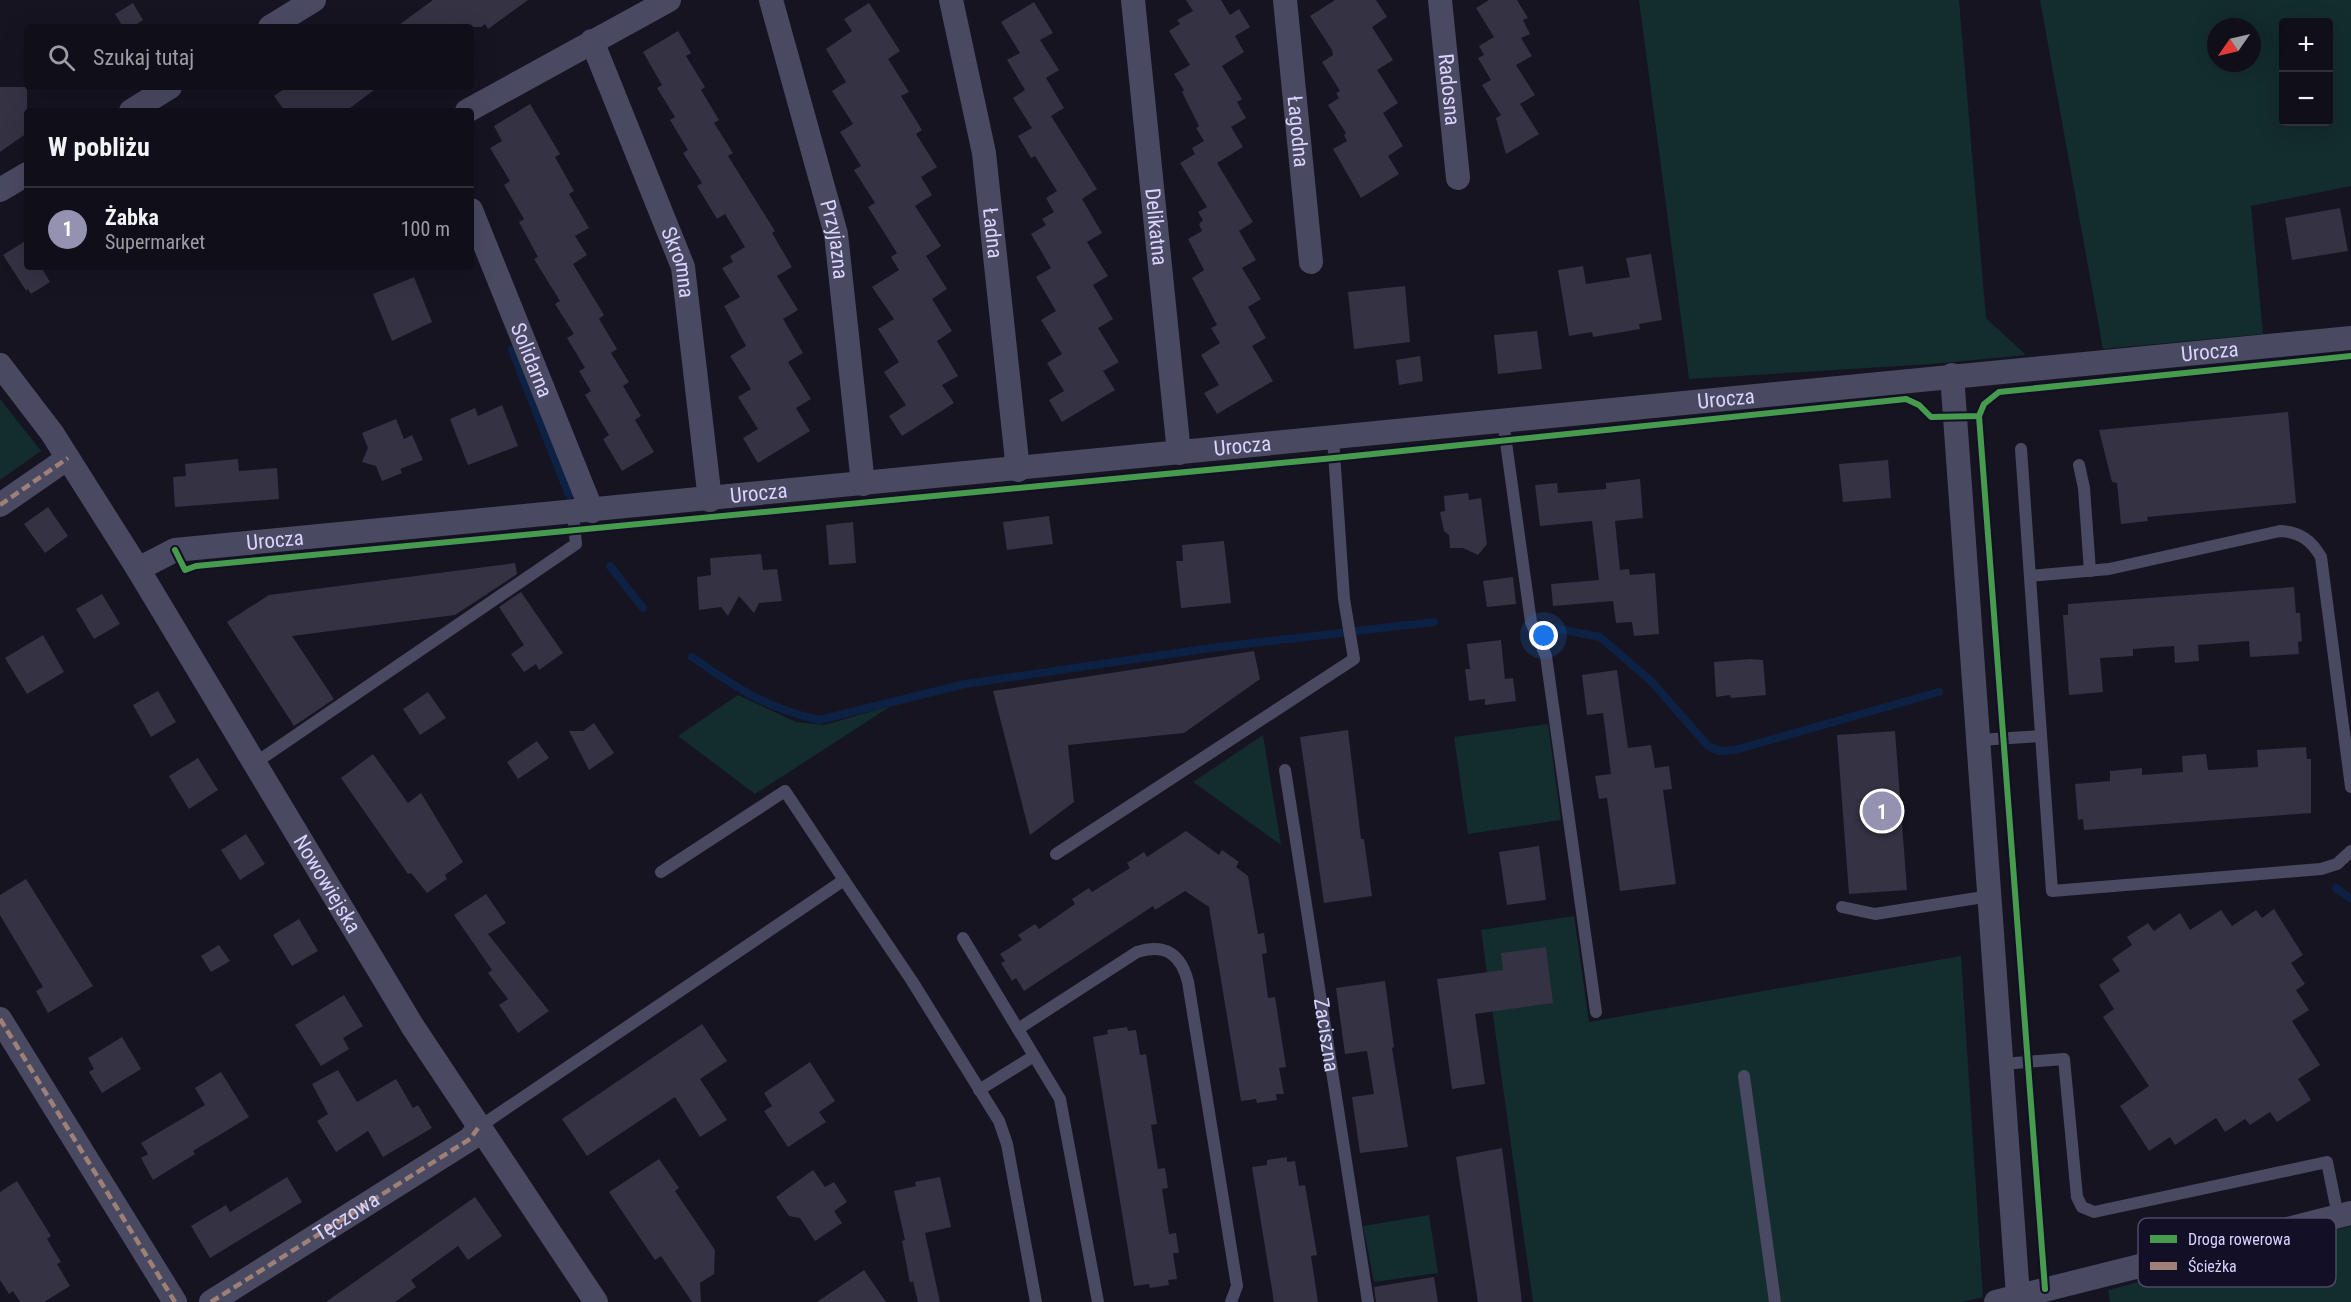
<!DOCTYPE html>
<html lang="pl">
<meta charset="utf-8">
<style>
:root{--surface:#100f19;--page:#191822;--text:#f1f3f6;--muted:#9c9ca2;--line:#302f38;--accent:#9591b1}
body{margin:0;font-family:"Roboto Condensed",sans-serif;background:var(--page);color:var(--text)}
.controls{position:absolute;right:18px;top:18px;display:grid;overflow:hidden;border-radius:6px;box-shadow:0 6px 24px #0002}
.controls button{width:54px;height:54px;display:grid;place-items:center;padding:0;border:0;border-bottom:2px solid var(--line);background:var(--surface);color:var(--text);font:30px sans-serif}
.compass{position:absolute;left:2207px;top:18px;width:54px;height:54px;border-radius:50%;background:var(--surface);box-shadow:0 6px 24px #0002;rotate:236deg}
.you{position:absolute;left:1544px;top:636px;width:21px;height:21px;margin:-15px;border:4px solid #fff;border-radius:50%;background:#1a73e8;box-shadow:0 0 0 9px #1a73e833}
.badge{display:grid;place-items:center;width:39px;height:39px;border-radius:50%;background:var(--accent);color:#fff;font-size:20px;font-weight:700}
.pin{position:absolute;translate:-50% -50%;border:3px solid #fff;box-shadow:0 2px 6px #0006}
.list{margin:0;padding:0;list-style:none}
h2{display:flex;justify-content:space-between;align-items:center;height:78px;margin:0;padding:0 24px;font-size:26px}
h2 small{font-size:20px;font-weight:400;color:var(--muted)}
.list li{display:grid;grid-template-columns:39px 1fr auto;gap:18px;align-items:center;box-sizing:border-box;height:84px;padding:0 24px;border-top:2px solid var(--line)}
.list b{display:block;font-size:22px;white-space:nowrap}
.list p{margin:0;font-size:20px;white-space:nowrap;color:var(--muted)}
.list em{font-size:20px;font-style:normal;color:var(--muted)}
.icon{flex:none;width:33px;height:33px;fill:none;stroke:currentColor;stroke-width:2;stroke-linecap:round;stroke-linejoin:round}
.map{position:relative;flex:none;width:2351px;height:1302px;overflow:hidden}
.search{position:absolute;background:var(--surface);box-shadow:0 6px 24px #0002;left:24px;top:24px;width:450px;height:66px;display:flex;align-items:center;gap:15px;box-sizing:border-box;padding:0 21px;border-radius:6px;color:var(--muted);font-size:22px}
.panel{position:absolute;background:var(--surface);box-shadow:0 6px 24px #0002;left:24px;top:108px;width:450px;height:162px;border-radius:6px}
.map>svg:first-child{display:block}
.green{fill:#132c2d;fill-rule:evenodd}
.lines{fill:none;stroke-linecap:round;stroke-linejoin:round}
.stream{stroke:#0d2144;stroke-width:8}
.building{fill:#343243}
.lane{stroke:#4a4962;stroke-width:12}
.street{stroke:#4a4962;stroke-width:24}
.quiet{stroke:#9e8076;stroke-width:4.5;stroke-dasharray:9 4.5;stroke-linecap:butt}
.cycleway-casing{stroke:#130f26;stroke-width:10}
.cycleway{stroke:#469c4c;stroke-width:6}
.labels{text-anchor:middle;stroke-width:6;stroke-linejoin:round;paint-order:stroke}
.street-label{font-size:21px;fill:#d9d4ff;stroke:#130f26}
.key{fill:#130f26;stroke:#4e4a67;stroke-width:1.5}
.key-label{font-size:16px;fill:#d9d4ff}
</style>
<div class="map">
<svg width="2351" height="1302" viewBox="0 0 2351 1302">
<rect width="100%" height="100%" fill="#161421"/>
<g class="green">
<polygon points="1639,0 1959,0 1986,318 2026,355 1932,364 1689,379"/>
<path d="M2040 0H2351V186L2251 206 2263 334 2103 349ZM2284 22H2328V122H2284ZM2216 27H2252V63H2216Z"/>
<polygon points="0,399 41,451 0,480"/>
<polygon points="738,695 796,722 824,725 891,706 755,794 678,736"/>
<polygon points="1548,724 1561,820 1468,834 1454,737"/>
<polygon points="1263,735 1281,845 1193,782"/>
<polygon points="1574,916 1589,1022 1961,956 1983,1297 1962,1302 1533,1302 1481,930"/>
<polygon points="1429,1215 1438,1273 1374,1282 1363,1226"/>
<polygon points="2351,1226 2351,1302 2110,1302 2108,1290"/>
</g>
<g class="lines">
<g class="stream">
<polyline points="512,350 569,495"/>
<polyline points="610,566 643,608"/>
<polyline points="1554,628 1600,637 1651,681 1708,746 1719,751 1735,750 1939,692"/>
<path d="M692 657C735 687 766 708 819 720L965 684 1211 648 1434 622"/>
<polyline points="2336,888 2351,899"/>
</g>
</g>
<g class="building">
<polygon points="433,0 528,0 488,29 485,24 481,27 396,27"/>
<polygon points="1186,0 1221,0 1230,15 1239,9 1250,27 1235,36 1244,52 1222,66 1242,99 1237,102 1246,118 1231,127 1243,147 1217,163 1253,222 1239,231 1256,260 1242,268 1261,299 1248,307 1266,338 1252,346 1273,381 1217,414 1204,393 1219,385 1201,355 1220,343 1211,328 1217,325 1192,278 1204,270 1188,239 1202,231 1199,224 1203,220 1198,212 1207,207 1180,163 1195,154 1192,148 1204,141 1196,128 1199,126 1182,92 1184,90 1174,74 1190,65 1169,31 1180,24 1177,20 1193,11"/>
<polygon points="1335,0 1376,0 1387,17 1372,27 1393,60 1377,70 1398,103 1383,113 1403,146 1388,156 1399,174 1361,198 1333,149 1347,141 1344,135 1346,133 1328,105 1339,98 1336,93 1340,91 1322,62 1333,55 1332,50 1310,16"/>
<polygon points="1489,0 1517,0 1528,18 1523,20 1530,34 1521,38 1532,56 1516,65 1535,95 1520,104 1539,134 1506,154 1496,118 1501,115 1482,85 1491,80 1478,58 1484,55 1479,46 1494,37 1476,8"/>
<polygon points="1034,2 1053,33 1040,40 1059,70 1046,78 1064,108 1051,116 1097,189 1082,199 1102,233 1087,242 1108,276 1093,285 1113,319 1098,328 1119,362 1103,371 1115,390 1062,422 1049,400 1064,391 1047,363 1062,354 1041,320 1056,311 1036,277 1051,268 1031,234 1046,225 1042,219 1054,212 1046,198 1057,191 1035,156 1031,158 1018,136 1032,128 1013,98 1025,90 1007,60 1020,53 1001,22"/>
<polygon points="133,3 143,20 132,27 123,27 115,14"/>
<polygon points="869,3 900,51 888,59 909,92 901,96 922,130 916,134 937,167 921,177 932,195 915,206 941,246 926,256 947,289 932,299 952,331 937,341 958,376 942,385 954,403 902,436 889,416 906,405 884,372 899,362 878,329 894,319 872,287 899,270 891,257 897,253 868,207 875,203 854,170 861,166 840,132 853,124 832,91 846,82 826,49 852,31 844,19"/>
<polygon points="678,31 691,53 686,56 705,87 701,90 719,120 714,123 733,153 728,156 775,231 772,233 792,267 777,276 798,310 783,319 803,353 788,362 811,399 796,408 810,431 758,463 743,438 758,429 738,397 751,389 730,356 746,346 724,306 740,297 722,268 733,262 730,256 745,247 725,214 717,219 697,186 702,183 683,153 688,150 670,120 675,117 657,88 662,85 643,52"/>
<polygon points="0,87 27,87 27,133 0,152"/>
<polygon points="287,87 378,87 346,111 285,111 274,96"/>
<polygon points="530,104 560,154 555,157 574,191 569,194 589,228 575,236 587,255 573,264 604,315 599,319 617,349 611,353 629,382 623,386 641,416 635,420 654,452 622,471 603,439 609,435 585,395 591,391 579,371 585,368 567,338 574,334 555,304 560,301 534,259 538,257 519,222 524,219 504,185 510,181 490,148 502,141 494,126"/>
<polygon points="2340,208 2348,251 2292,260 2285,218"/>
<polygon points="27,240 27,267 41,267 50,282 31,294 27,288 27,292 3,255"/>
<polygon points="1651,254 1662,320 1639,324 1640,329 1617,333 1593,337 1592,332 1569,336 1558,270 1583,266 1586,284 1630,277 1626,258"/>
<polygon points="414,277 432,322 392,341 373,294"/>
<polygon points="1405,286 1410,342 1354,349 1348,292"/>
<polygon points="1537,331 1542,369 1498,374 1494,335"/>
<polygon points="1420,356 1423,381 1399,385 1396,360"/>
<polygon points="502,405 518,446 468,465 450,419 475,408 478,416"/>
<polygon points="2288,412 2296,503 2147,517 2148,521 2121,524 2117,483 2112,482 2099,430"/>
<polygon points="396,419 404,439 412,435 423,460 400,469 402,473 382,481 376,466 362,462 368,448 362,433"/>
<polygon points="238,459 239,471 277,468 279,499 175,507 173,477 186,476 185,464"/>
<polygon points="1888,460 1891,498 1843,502 1839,464"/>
<polygon points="1640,479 1643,518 1615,521 1620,570 1629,569 1630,575 1655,573 1659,634 1634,636 1632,622 1616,623 1613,601 1553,606 1551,584 1599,580 1592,521 1540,526 1535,485 1557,483 1558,493 1606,489 1606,483"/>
<polygon points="1468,493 1469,500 1481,498 1487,544 1478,555 1463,548 1450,548 1449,535 1444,531 1440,512 1445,511 1444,496"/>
<polygon points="48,507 68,536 45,553 24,524"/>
<polygon points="1049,516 1053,544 1007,550 1003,522"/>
<polygon points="853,522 856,563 829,565 826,525"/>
<polygon points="1224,541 1231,603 1181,608 1176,561 1183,561 1182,545"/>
<polygon points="761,554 763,570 777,569 782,601 759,603 754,613 739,596 728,616 721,607 699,610 697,577 711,575 710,558"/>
<polygon points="515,563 517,574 455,615 292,636 334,699 294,726 227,622 269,595"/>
<polygon points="1513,577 1516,604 1487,607 1483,581"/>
<polygon points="2294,587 2296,613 2300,613 2302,641 2298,642 2299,654 2250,657 2249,641 2198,645 2199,661 2175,663 2174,646 2133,649 2133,656 2100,658 2103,692 2069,695 2063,615 2068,615 2068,604"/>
<polygon points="521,592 563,653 539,670 536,664 524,672 511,654 524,645 499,607"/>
<polygon points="102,594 120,624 94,639 76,609"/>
<polygon points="43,635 64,672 27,694 5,658"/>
<polygon points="1501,640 1505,679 1513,678 1516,701 1485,705 1485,699 1469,701 1465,669 1470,669 1467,644"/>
<polygon points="1254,651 1260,679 1184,733 1068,745 1074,802 1030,835 993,691"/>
<polygon points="1750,659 1763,660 1766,695 1731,698 1730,695 1716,697 1714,662"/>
<polygon points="1617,670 1628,748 1651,745 1655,768 1669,766 1672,789 1663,790 1676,884 1620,891 1607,798 1599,799 1595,776 1611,774 1603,713 1587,715 1582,675"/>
<polygon points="158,691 176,722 151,737 133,705"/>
<polygon points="428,692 446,718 420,735 403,709"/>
<polygon points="594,723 614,753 589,770 569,731 583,731"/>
<polygon points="1348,730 1361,839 1364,839 1372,896 1324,903 1300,737"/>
<polygon points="1895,731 1907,890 1849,894 1837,735"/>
<polygon points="537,741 549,758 518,779 507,762"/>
<polygon points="2306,747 2307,759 2311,759 2311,813 2084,830 2083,819 2078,820 2075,784 2110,781 2110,771 2142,768 2142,775 2183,772 2182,756 2206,754 2208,770 2258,767 2257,750"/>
<polygon points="373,754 408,803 421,793 463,862 445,875 447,879 427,893 411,873 408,874 341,778"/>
<polygon points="198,758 218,790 189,809 169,776"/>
<polygon points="1186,831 1219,855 1222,850 1239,862 1236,867 1248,876 1258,934 1264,933 1267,953 1262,954 1268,998 1275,997 1286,1067 1279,1068 1284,1094 1276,1094 1277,1100 1257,1103 1256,1099 1241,1101 1209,907 1185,891 1155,910 1153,906 1024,991 1016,978 1012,981 1001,963 1005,961 1000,954 1022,940 1018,935 1035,924 1039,929 1075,904 1072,899 1089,888 1092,892 1130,868 1127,863 1144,852 1147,857"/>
<polygon points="246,834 265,864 240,880 221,850"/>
<polygon points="1539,846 1546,900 1507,905 1499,852"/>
<polygon points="26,879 93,986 48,1013 36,991 43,987 0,915 0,895"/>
<polygon points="486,894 506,923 488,934 549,1011 518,1033 499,1005 508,999 488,973 492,970 454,915"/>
<polygon points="2274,909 2303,955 2291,963 2305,984 2296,990 2309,1010 2292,1021 2320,1065 2298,1079 2311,1100 2277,1122 2270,1112 2250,1125 2245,1119 2225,1132 2216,1118 2175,1145 2170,1137 2149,1151 2120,1106 2149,1086 2103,1017 2114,1009 2099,985 2120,971 2112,959 2132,945 2127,937 2148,923 2154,931 2180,913 2190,930 2221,910 2232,926 2256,910 2262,918"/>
<polygon points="299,919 318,951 292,966 273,935"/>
<polygon points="219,945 230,961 211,972 201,956"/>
<polygon points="1546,947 1553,1003 1475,1014 1485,1084 1452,1089 1437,979 1503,970 1501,953"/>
<polygon points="1385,981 1394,1047 1392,1048 1408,1147 1360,1153 1352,1097 1374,1094 1367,1051 1345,1054 1336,988"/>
<polygon points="344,995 363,1026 343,1038 349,1049 321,1066 295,1025"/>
<polygon points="702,1024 727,1061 700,1079 727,1120 700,1137 675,1097 587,1156 562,1119"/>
<polygon points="1127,1027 1128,1031 1136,1030 1140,1055 1146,1054 1157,1124 1151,1125 1158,1169 1165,1168 1168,1188 1162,1189 1169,1234 1176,1233 1179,1253 1173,1253 1177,1279 1168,1280 1169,1285 1150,1288 1149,1284 1134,1286 1093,1037 1108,1034 1107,1030"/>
<polygon points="122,1037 141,1069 102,1093 89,1072 94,1069 88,1058"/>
<polygon points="810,1062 835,1101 819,1112 826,1122 788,1147 764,1111 772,1106 764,1093"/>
<polygon points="338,1070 357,1102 396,1079 413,1108 418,1105 432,1128 383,1157 368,1131 336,1152 317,1121 328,1114 312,1084"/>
<polygon points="221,1072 249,1117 193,1151 195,1154 153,1180 141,1158 148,1154 141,1143 205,1105 195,1088"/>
<polygon points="1502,1148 1522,1302 1478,1302 1456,1157"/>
<polygon points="1287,1157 1287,1162 1295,1161 1299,1186 1305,1185 1317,1255 1311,1256 1318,1302 1274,1302 1252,1167 1267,1165 1267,1160"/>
<polygon points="659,1159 679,1188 675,1191 715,1250 714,1274 700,1283 701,1302 692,1302 661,1256 655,1260 609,1192"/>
<polygon points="813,1170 825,1187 834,1182 847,1202 834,1211 842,1223 815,1241 800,1218 789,1216 776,1197"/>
<polygon points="287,1177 302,1202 210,1258 191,1226 226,1205 230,1212"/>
<polygon points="940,1177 951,1227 925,1233 940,1302 918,1302 913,1281 910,1283 902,1241 905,1240 894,1191 916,1186 915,1182"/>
<polygon points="17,1181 51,1236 47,1239 61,1262 57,1264 70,1286 44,1302 20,1302 13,1291 9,1294 0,1280 0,1192"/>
<polygon points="475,1197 502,1236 468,1260 458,1246 411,1280 416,1287 395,1302 326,1302"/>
<polygon points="864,1270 886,1302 817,1302 845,1283"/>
<polygon points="1434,1277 1438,1302 1376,1302 1374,1287"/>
</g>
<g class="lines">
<g class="lane">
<polyline points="1503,421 1531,622 1546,656 1596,1012"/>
<polyline points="2021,449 2052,891 2321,869 2337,864 2351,851"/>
<polyline points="2079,465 2084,488 2090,571"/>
<path d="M2030 576 2109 569 2280 531C2300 532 2311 540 2321 557L2351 787"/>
<polyline points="1979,740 2041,736"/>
<polyline points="255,763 576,544 573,513"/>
<path id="s1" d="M1285 770 1368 1302"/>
<polyline points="1056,854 1354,659 1344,599 1333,438"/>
<polyline points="661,872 785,791 844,880"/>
<polyline points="1842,907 1875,914 1990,896"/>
<polyline points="963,938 1060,1099 1098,1302"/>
<path d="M1018 1029 1137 952C1165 943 1181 954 1188 982L1237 1286 1231 1302"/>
<polyline points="2002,1064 2064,1059 2077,1197 2082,1207 2094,1212 2327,1162 2338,1216"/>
<polyline points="1744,1076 1775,1302"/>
<polyline points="979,1090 1034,1056"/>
<polyline points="479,1127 844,880 912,981 999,1121 1007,1144 1036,1302"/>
</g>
<g class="street">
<path id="s2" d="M771 0 836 234 863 484"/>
<path id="s3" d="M951 0 984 153 1018 470"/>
<path id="s4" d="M1133 0 1179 453"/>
<path id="s5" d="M1285 0 1311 262"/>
<path id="s6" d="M1440 0 1458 178"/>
<polyline points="270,27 314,0"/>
<path id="s7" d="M592 41 683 267 710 500"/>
<polyline points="131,111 170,87"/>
<polyline points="467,111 669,0"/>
<polyline points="0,190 27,174"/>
<path id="s8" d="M471 210 592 511"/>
<path id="s9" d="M0 365 52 433 138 569 413 1027 596 1302"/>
<polyline points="1952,375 2018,1296"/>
<polyline points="0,505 68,458"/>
<path id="s10" d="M138 569 175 550 2351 338"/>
<polyline points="0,1019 175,1302"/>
<polyline points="211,1302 470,1139 479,1127"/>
<polyline points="1996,1302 2351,1213"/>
</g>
<g class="quiet">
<polyline points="0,505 68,458"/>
<polyline points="0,1019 175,1302"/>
<path id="s11" d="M211 1302 470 1139 479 1127"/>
</g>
<defs>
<g id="cycleway">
<polyline points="1979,416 2045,1289"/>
<polyline points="175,550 185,570 196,566 1334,458 1906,399 1919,405 1931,417 1979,416 1984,404 1999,392 2351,356"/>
</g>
</defs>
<use href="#cycleway" class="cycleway-casing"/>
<use href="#cycleway" class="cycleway"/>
</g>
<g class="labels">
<g class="street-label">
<text dy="7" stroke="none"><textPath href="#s6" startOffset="90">Radosna</textPath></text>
<text dy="7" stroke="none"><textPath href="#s5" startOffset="132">Łagodna</textPath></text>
<text dy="7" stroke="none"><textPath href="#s4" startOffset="228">Delikatna</textPath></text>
<text dy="7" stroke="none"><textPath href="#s3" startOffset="237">Ładna</textPath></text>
<text dy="7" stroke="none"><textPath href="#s2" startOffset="248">Przyjazna</textPath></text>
<text dy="7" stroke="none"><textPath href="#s7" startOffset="238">Skromna</textPath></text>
<text dy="7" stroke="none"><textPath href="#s10" startOffset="2086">Urocza</textPath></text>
<text dy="7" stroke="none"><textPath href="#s8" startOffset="162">Solidarna</textPath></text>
<text dy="7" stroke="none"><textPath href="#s10" startOffset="1600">Urocza</textPath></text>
<text dy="7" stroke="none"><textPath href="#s10" startOffset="1114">Urocza</textPath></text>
<text dy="7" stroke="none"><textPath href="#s10" startOffset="628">Urocza</textPath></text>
<text dy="7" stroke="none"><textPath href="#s10" startOffset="142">Urocza</textPath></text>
<text dy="7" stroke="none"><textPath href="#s9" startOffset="614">Nowowiejska</textPath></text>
<text dy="7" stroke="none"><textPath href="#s1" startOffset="268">Zaciszna</textPath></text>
<text dy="7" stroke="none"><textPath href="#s11" startOffset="160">Tęczowa</textPath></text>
</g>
</g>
<rect x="2138" y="1218" width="198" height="69" rx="9" class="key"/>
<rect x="2150" y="1235" width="27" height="8" fill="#469c4c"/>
<rect x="2150" y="1262" width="27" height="8" fill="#9e8076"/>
<g class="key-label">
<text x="2188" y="1245">Droga rowerowa</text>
<text x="2188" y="1272">Ścieżka</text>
</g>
</svg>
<div class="controls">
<button>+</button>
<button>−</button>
</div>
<svg class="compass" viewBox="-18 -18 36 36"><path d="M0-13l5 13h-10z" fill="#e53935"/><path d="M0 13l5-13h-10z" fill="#9c9ca2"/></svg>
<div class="you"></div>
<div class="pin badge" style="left:1882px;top:811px">1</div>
<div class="search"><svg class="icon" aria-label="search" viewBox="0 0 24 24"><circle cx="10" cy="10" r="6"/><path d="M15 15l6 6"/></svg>Szukaj tutaj</div>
<section class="panel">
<h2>W pobliżu<small></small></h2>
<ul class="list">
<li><span class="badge">1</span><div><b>Żabka</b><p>Supermarket</p></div><em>100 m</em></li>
</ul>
</section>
</div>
